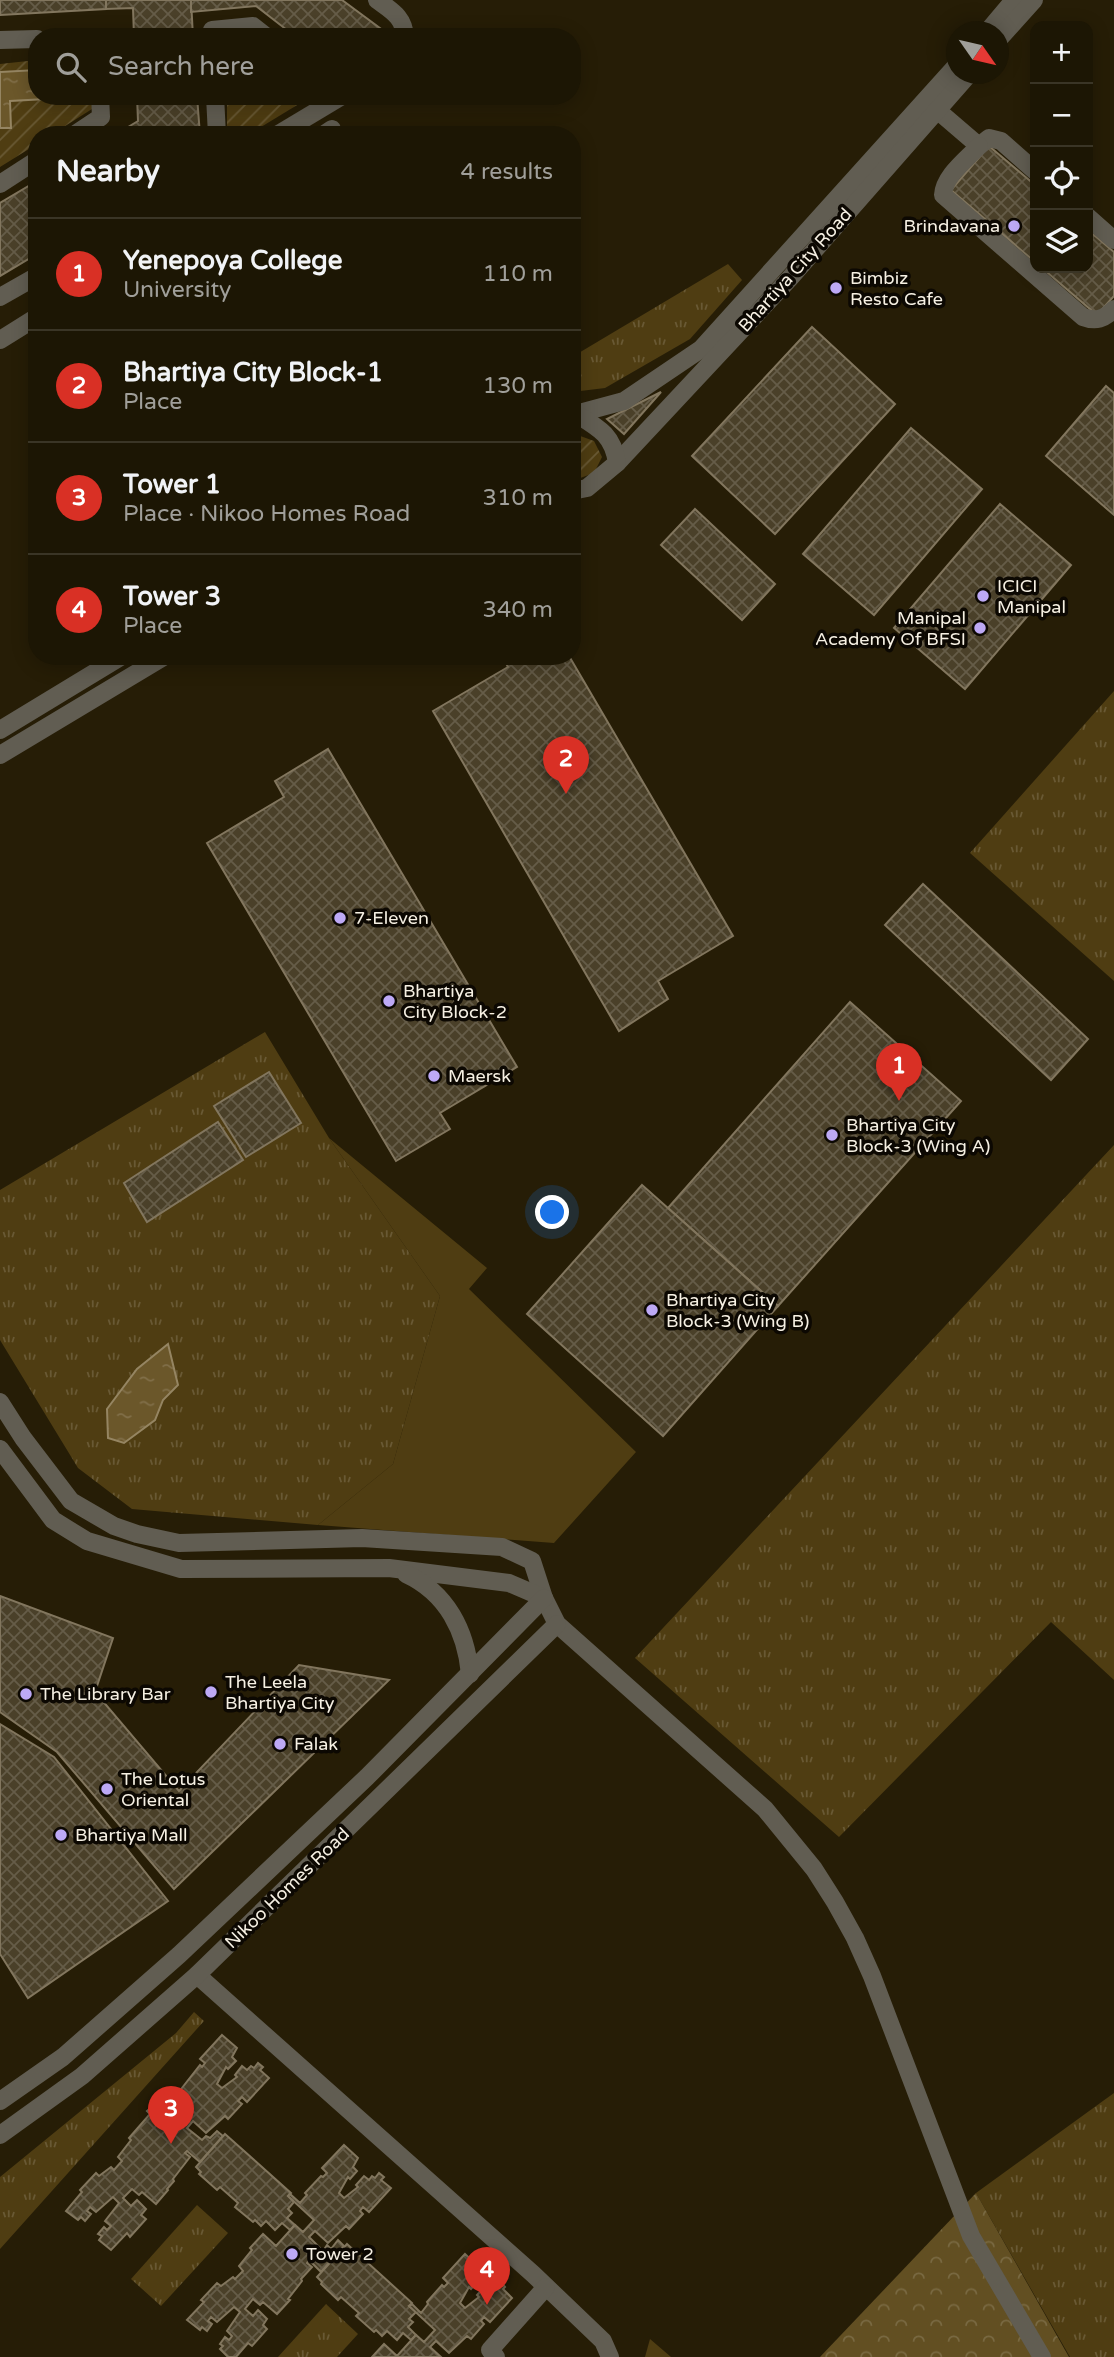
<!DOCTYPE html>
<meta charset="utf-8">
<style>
:root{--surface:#1c1604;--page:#292313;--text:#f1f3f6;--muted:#a09f9a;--line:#3a3526;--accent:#d93025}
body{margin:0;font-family:"Varela Round",sans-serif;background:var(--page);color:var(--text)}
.controls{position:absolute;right:21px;top:21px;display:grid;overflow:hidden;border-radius:14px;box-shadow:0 4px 18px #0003}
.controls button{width:63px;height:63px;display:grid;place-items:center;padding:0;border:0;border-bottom:2px solid var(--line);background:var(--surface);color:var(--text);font:35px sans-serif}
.compass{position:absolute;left:946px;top:21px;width:63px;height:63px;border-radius:50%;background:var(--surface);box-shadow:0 4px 18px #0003;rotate:124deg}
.you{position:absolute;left:553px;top:1213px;width:24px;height:24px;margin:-18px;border:5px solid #fff;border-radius:50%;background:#1a73e8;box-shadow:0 0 0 10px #1a73e833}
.badge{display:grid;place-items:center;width:46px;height:46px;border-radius:50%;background:var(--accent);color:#fff;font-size:23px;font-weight:700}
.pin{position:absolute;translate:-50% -58px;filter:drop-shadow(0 2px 4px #0008)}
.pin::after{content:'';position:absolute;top:37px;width:24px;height:21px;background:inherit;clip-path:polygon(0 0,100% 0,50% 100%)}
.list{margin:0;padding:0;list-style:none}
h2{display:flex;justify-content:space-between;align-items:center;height:91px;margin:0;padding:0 28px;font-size:30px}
h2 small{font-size:23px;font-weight:400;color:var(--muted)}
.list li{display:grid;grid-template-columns:46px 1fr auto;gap:21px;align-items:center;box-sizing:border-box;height:112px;padding:0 28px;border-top:2px solid var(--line)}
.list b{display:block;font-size:26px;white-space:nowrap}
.list p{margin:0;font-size:23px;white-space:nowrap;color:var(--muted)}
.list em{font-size:23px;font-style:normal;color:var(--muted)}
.icon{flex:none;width:38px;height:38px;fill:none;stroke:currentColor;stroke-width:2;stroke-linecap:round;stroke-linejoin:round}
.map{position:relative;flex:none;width:1114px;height:2357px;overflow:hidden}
.search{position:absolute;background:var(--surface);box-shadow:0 4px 18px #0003;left:28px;top:28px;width:553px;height:77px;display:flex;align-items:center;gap:18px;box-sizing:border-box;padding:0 24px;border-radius:28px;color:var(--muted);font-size:26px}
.panel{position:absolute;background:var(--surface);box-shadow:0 4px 18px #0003;left:28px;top:126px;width:553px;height:539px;border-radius:28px}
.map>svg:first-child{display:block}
.grass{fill:url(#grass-tufts)}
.forest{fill:url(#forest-crowns)}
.garden{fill:url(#garden-furrows)}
.pitch{fill:#4f3d12}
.water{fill:url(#water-ripples);stroke:#958562;stroke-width:2}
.building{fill:url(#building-cross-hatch);stroke:#82765e;stroke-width:2}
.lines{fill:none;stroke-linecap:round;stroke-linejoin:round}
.minor{stroke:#615d52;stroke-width:18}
.poi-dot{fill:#bda9f5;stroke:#0c0802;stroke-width:2.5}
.labels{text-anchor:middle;stroke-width:7;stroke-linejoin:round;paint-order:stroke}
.poi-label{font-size:18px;fill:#f6f0e3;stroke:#0c0802;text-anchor:start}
.street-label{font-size:18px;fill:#f6f0e3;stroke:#0c0802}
</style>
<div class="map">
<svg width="1114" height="2357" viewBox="0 0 1114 2357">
<defs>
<pattern id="grass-tufts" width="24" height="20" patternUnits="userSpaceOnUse" patternTransform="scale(1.75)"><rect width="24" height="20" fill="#4f3d12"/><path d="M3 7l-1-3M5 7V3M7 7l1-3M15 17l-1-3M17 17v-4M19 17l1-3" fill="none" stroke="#695934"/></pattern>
<pattern id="forest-crowns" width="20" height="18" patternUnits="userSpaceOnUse" patternTransform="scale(1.75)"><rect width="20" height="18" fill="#624f22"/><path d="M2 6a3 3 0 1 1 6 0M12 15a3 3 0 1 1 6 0" fill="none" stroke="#796942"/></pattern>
<pattern id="garden-furrows" width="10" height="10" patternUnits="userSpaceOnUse" patternTransform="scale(1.75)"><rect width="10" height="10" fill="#4f3d12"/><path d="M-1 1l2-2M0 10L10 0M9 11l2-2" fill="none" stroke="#695934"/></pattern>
<pattern id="water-ripples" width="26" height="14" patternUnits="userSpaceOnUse" patternTransform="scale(1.75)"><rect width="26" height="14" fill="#6b572a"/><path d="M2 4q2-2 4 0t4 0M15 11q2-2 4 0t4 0" fill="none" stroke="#816f49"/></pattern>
<pattern id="building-cross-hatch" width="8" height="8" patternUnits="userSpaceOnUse" patternTransform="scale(1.75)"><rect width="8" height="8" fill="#4a4029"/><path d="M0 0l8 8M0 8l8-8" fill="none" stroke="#655c48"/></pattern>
</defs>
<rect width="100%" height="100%" fill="#261d06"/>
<g class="grass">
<polygon points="728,264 742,280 690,339 605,388 572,392 572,357"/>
<polygon points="1114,691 1114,981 970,853"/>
<polygon points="265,1032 329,1138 440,1296 393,1464 318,1525 132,1509 78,1468 0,1340 0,1190"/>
<polygon points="1114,1145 1114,1680 1051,1622 839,1837 635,1658"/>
<polygon points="194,2012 204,2021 0,2249 0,2177 176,2033"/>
<polygon points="1114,2093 1114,2357 1070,2357 976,2193"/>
<polygon points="197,2205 228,2233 161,2306 131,2279"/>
<polygon points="326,2304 358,2334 337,2357 278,2357"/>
<polygon points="650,2339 671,2357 645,2357"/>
</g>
<polygon class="forest" points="976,2193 1069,2357 820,2357"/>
<g class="garden">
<polygon points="37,60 37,96 91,96 92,109 51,135 37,135 37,144 0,167 0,64"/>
<polygon points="227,96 312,96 248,135 233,135 227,131"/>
<polygon points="572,433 594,441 602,457 594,473 572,481"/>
</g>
<polygon class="pitch" points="329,1138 487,1268 469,1289 636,1452 554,1543 318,1525 393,1464 440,1296"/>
<g class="water">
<polygon points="37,70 37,96 65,96 65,98 10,101 11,128 0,128 0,72"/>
<polygon points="168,1344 178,1385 163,1400 155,1420 124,1443 108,1438 107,1409 137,1369"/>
</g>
<g class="building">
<polygon points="0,0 106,0 106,9 0,15"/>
<polygon points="106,0 191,0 193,37 134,37 133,8 106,9"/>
<polygon points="191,0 342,0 392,37 296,37 256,6 191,12"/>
<polygon points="137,96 197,96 200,135 115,135 138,121"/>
<polygon points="989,146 1035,185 1035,262 951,190"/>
<polygon points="37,181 37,254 0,276 0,203"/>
<polygon points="1088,230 1114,252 1114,296 1097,315 1042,268 1088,268"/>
<polygon points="812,327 895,404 775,534 692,456"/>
<polygon points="1106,386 1114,393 1114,515 1046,456"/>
<polygon points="661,392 624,434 607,419"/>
<polygon points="911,428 982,489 874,615 803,554"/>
<polygon points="1000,504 1071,565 965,689 894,628"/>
<polygon points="695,509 775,584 742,620 661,545"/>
<polygon points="502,656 569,656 733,936 658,981 668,999 619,1031 433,711 508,667"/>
<polygon points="328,749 517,1067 440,1113 450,1129 396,1161 207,843 284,797 275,781"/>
<polygon points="923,884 1088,1039 1051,1080 885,925"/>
<polygon points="850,1002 961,1101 778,1306 668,1208"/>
<polygon points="269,1072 301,1123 246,1157 214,1106"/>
<polygon points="218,1122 243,1160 147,1222 124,1183"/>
<polygon points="642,1185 778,1306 663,1436 527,1314"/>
<polygon points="0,1596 113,1638 95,1692 179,1791 299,1665 389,1680 174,1889 57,1752 0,1712"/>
<polygon points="0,1724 54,1757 168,1901 28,1998 0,1954"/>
<polygon points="222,2035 237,2048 232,2057 236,2061 228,2069 226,2067 217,2084 222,2088 237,2077 235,2075 242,2066 247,2070 251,2066 254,2068 258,2063 263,2067 260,2070 269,2078 247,2102 242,2097 238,2101 242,2104 228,2119 225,2116 206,2133 193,2121 187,2128 202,2140 206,2136 210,2138 217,2131 223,2136 200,2162 187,2151 185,2153 190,2157 173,2179 174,2181 167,2189 168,2190 156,2204 142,2192 139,2195 132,2189 123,2198 131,2206 137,2200 146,2209 141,2215 146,2219 130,2237 127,2233 111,2250 99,2240 102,2236 98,2234 104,2227 107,2230 111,2226 105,2221 119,2203 113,2197 96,2212 90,2207 87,2211 91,2214 85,2221 81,2217 78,2220 66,2211 82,2192 80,2190 96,2173 99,2176 111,2167 114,2170 122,2161 118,2157 131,2140 129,2138 150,2114 147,2111 173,2088 178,2093 200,2065 202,2067 205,2063 200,2059"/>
<polygon points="225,2134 291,2193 288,2196 294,2202 288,2209 292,2213 287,2218 295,2225 290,2230 282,2223 275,2230 266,2221 261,2226 255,2220 253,2222 235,2207 238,2203 220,2187 217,2190 199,2174 201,2172 196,2167"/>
<polygon points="344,2145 358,2158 353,2167 357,2171 350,2179 348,2177 339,2193 344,2198 358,2187 356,2185 364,2176 369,2180 372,2176 375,2178 379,2173 384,2177 381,2180 391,2188 369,2212 363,2207 360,2211 363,2214 349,2229 346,2226 328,2243 315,2231 309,2237 323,2251 327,2245 331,2249 338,2240 344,2246 321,2272 309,2260 307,2263 312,2267 301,2279 302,2281 288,2299 290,2300 277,2314 263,2302 260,2305 253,2299 245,2309 253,2316 258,2310 267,2319 263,2325 267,2329 252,2346 248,2343 236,2357 228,2357 220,2349 223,2346 220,2344 225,2337 229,2340 232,2336 227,2331 240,2312 234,2307 217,2322 211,2317 208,2321 212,2324 207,2331 202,2327 200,2330 187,2320 204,2302 201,2300 217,2283 221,2286 233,2277 235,2279 243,2271 239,2266 252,2250 250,2248 263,2234 276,2246 295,2225 303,2232 314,2220 288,2196 290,2194 300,2203 307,2195 305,2193 321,2176 323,2177 327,2173 322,2168"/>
<polygon points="347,2244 412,2303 409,2306 416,2312 409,2319 413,2322 408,2327 416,2335 411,2340 403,2333 397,2340 387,2331 382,2336 376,2330 374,2332 356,2316 359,2313 341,2297 338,2300 321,2284 322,2282 317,2277"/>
<polygon points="465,2254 479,2267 474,2277 478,2281 471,2289 469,2287 460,2303 465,2308 479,2297 477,2295 485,2286 490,2290 494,2286 496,2288 501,2282 505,2287 503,2289 512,2298 490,2322 484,2317 481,2321 484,2324 471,2339 467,2336 449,2353 436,2341 430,2347 441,2357 372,2357 384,2344 397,2356 416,2335 424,2342 435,2330 409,2306 412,2304 421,2313 428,2304 427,2302 442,2285 444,2287 448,2283 443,2278"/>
</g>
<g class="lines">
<g class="minor">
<path d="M377 0C392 11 404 17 405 37"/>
<polyline points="987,32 1014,0"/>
<polyline points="212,37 212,30 253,26 267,37"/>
<polyline points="0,40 37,39"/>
<polyline points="998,40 1034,0"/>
<polyline points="215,96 217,135"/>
<polyline points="937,110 979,146 989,138 1001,141 1035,171"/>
<polyline points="74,135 101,117 100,96"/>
<polyline points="277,135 342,96"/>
<polyline points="323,135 332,129"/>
<path d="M979 146C966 160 944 176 943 195L1083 317C1096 322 1104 319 1114 309"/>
<polyline points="0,184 37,160"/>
<polyline points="1088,217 1114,240"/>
<polyline points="0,297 37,276"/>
<polyline points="0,340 37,317"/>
<polyline points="572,415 624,401 701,349 956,66"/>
<polyline points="617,463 790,278 969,74"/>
<path d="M572 491 587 488 617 463C613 435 599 428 576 414"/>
<polyline points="0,730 122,656"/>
<polyline points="0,755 165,656"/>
<polyline points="0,1402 23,1438 71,1501 114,1526 137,1534 179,1543 362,1538 502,1547 532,1561 544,1598 557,1624 765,1809 814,1869 835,1902 855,1938 872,1976 971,2236 1042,2357"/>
<polyline points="0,1449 53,1520 87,1541 181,1569 389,1568 509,1583 544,1598"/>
<path d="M406 1574C447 1593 466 1631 470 1674"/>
<polyline points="197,1975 533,2274 603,2341 610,2357"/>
<polyline points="0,2101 63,2057 179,1955 367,1777 544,1598"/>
<polyline points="0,2135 82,2076 197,1975 557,1624"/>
<polyline points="496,2357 490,2350 546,2287"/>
</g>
</g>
<g class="poi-dot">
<circle cx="1014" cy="226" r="7"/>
<circle cx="836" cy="288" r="7"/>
<circle cx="983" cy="596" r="7"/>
<circle cx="980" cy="628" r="7"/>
<circle cx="340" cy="918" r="7"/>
<circle cx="389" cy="1001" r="7"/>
<circle cx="434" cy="1076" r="7"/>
<circle cx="832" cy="1135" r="7"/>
<circle cx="652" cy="1310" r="7"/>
<circle cx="211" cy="1692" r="7"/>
<circle cx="26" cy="1694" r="7"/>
<circle cx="280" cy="1744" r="7"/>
<circle cx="107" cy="1789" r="7"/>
<circle cx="61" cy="1835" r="7"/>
<circle cx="292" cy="2254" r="7"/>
</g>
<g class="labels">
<g class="poi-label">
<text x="1000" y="232" text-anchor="end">Brindavana</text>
<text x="850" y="284">Bimbiz<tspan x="850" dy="21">Resto Cafe</tspan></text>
<text x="997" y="592">ICICI<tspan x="997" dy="21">Manipal</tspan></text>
<text x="966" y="624" text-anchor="end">Manipal<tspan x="966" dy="21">Academy Of BFSI</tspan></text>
<text x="354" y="924">7-Eleven</text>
<text x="403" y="997">Bhartiya<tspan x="403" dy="21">City Block-2</tspan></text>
<text x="448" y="1082">Maersk</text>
<text x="846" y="1131">Bhartiya City<tspan x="846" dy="21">Block-3 (Wing A)</tspan></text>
<text x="666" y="1306">Bhartiya City<tspan x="666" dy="21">Block-3 (Wing B)</tspan></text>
<text x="225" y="1688">The Leela<tspan x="225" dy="21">Bhartiya City</tspan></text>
<text x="40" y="1700">The Library Bar</text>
<text x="294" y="1750">Falak</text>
<text x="121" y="1785">The Lotus<tspan x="121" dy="21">Oriental</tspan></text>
<text x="75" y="1841">Bhartiya Mall</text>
<text x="306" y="2260">Tower 2</text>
</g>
<g class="street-label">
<text transform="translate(795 270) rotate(-48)" y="6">Bhartiya City Road</text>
<text transform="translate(287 1888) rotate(-44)" y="6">Nikoo Homes Road</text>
</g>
</g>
</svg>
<div class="controls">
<button>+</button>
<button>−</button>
<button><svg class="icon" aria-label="locate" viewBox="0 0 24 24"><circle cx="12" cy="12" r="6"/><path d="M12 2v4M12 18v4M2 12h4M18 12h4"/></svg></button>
<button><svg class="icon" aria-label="layers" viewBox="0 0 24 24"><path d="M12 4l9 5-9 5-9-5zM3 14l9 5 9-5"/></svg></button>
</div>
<svg class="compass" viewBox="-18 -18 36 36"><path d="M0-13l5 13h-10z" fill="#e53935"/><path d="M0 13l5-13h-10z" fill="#a09f9a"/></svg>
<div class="you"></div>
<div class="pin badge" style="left:899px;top:1101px">1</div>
<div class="pin badge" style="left:566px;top:794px">2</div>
<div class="pin badge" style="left:171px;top:2144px">3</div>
<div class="pin badge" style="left:487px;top:2305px">4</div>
<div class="search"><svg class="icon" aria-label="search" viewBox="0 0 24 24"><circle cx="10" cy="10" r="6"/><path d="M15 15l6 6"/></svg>Search here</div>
<section class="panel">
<h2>Nearby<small>4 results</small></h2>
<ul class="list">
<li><span class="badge">1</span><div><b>Yenepoya College</b><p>University</p></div><em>110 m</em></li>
<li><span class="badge">2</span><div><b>Bhartiya City Block-1</b><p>Place</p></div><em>130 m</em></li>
<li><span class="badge">3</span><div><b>Tower 1</b><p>Place · Nikoo Homes Road</p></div><em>310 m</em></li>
<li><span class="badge">4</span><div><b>Tower 3</b><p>Place</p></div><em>340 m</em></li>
</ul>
</section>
</div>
